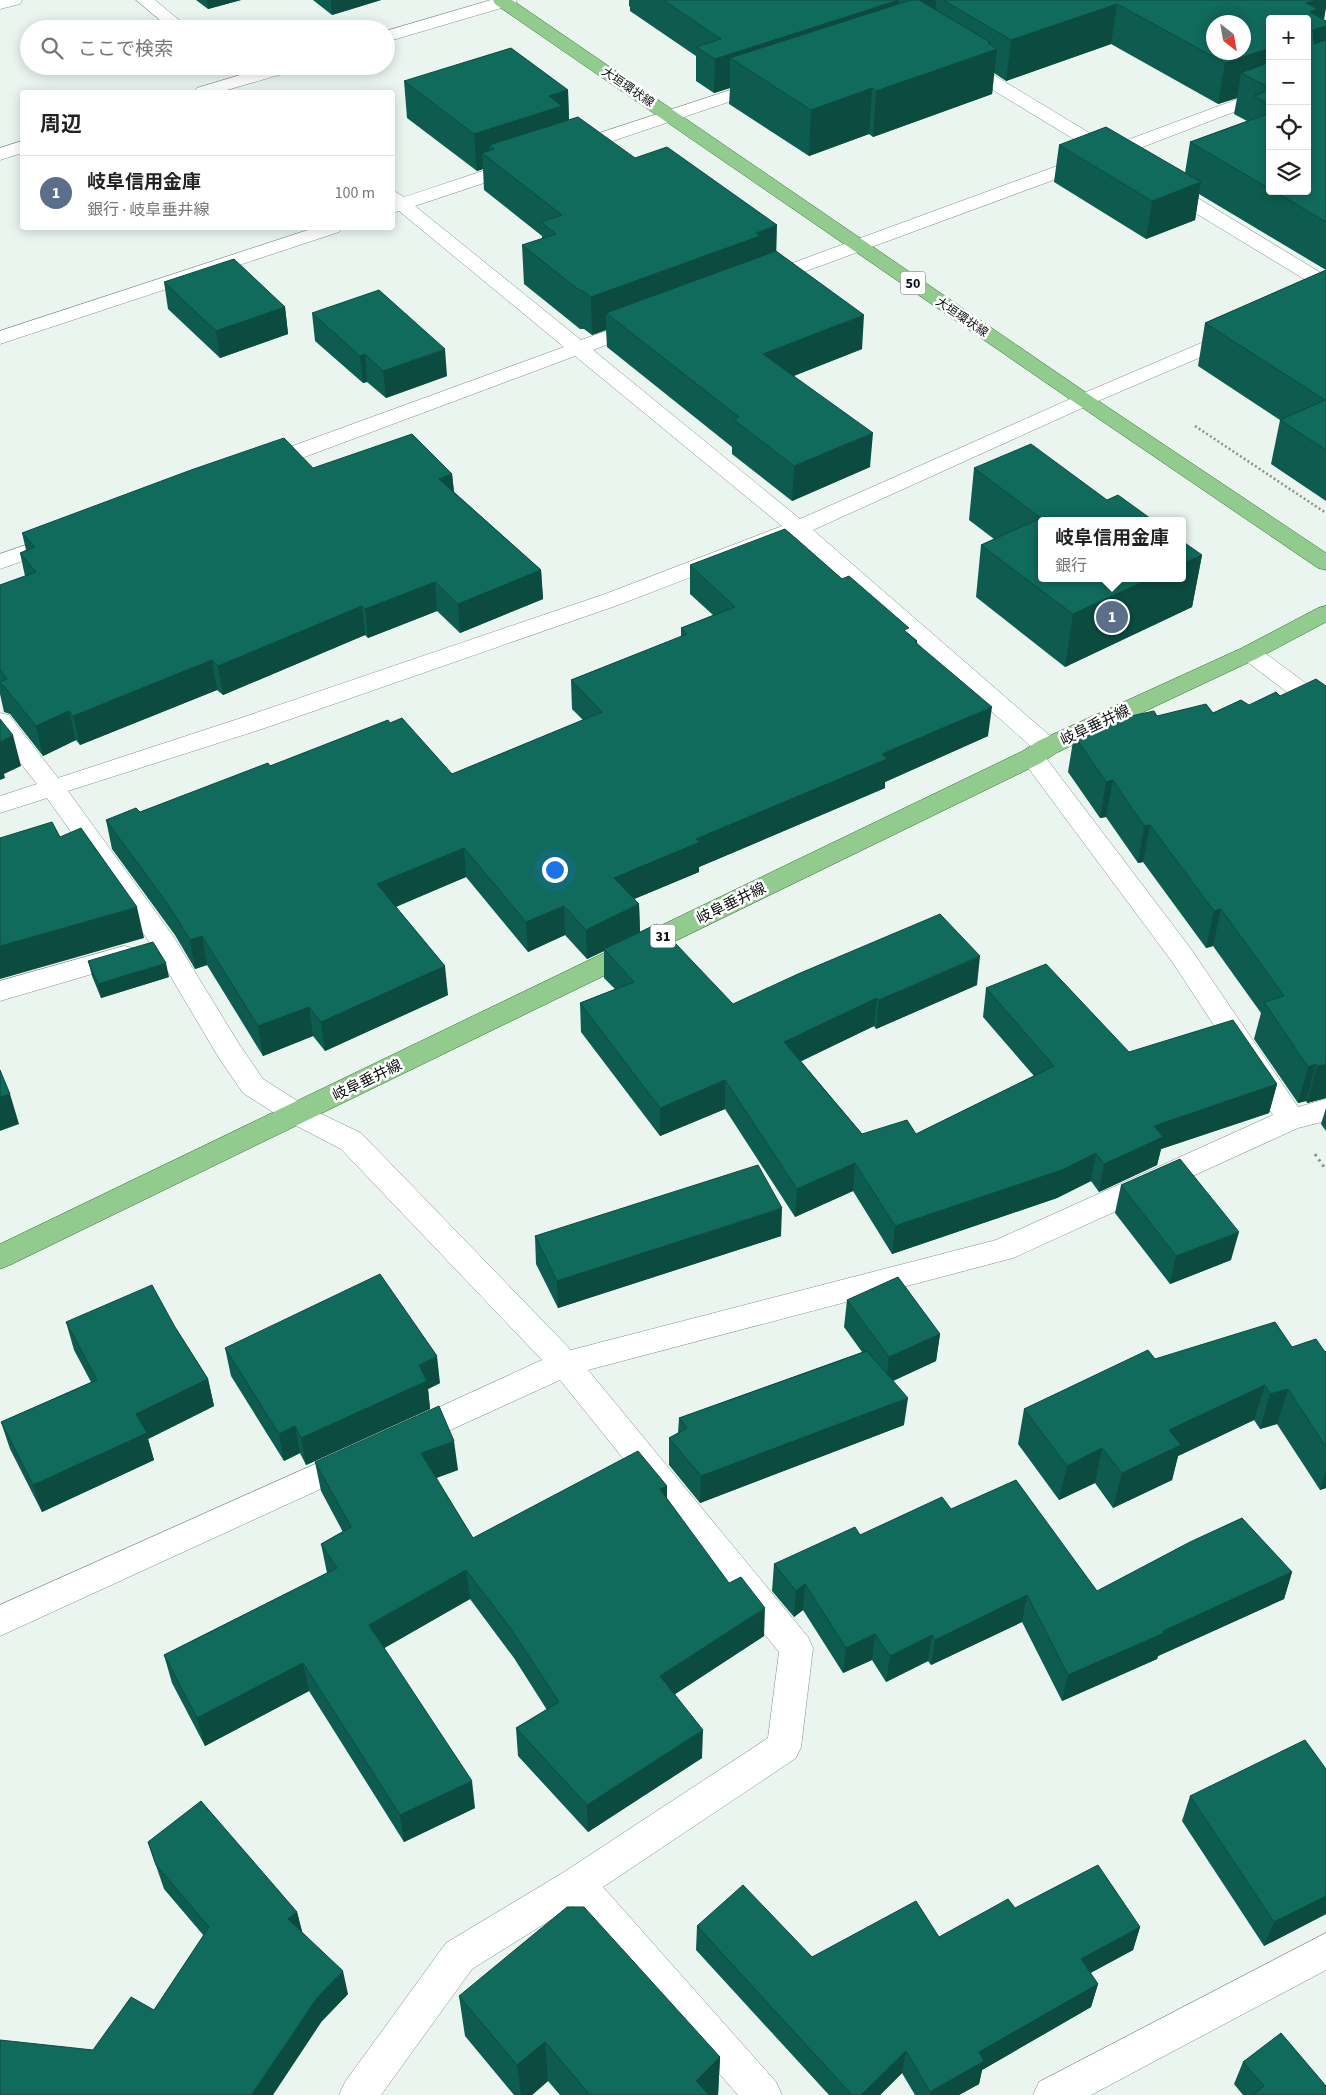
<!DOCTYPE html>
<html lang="ja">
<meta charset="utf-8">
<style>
:root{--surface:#fff;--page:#f2f2f2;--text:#222;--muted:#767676;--line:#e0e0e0;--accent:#297ecc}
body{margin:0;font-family:"Source Sans 3","Noto Sans JP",sans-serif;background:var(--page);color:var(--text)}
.controls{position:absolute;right:15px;top:15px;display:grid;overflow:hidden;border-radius:5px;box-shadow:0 2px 12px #0003}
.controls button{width:45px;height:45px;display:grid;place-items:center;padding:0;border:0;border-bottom:1px solid var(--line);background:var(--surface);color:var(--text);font:25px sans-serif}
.compass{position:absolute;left:1206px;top:15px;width:45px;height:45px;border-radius:50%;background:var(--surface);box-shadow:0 2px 12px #0003;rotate:149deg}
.you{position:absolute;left:554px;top:869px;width:18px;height:18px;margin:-12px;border:4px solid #fff;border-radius:50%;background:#1a73e8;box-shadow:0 0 0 8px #1a73e833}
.badge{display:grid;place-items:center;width:32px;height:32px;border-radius:50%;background:var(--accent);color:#fff;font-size:16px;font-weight:700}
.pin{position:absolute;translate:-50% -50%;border:2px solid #fff;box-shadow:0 1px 5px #0006}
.popup{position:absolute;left:1038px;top:517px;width:148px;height:65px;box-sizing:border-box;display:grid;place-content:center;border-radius:5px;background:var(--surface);filter:drop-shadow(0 1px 4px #0005);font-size:16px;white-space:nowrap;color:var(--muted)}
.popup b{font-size:19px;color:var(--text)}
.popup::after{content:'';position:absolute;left:50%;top:100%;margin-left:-10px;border:10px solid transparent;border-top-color:var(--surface)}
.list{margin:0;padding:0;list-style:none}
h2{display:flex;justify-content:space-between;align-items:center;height:65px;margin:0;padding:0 20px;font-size:21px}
h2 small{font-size:16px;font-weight:400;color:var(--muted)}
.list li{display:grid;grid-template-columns:32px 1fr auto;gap:15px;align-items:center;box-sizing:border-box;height:75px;padding:0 20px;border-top:1px solid var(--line)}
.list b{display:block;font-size:19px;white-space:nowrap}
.list p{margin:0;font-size:16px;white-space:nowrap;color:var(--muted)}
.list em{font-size:16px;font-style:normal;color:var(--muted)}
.icon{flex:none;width:28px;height:28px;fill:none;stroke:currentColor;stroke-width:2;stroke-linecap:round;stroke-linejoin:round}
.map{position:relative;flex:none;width:1326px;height:2095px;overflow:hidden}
.search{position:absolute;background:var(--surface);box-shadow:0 2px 12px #0003;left:20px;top:20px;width:375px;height:55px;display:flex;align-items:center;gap:12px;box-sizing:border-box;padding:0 18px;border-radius:28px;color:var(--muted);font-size:19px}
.panel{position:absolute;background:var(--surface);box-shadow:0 2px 12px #0003;left:20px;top:90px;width:375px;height:140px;border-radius:5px}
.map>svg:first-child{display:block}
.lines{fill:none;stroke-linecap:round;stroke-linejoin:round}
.minor-casing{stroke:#848e88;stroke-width:1}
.primary-casing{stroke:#33732f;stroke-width:1}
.path-far1{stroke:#8a928e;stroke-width:2.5;stroke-dasharray:2 2.5;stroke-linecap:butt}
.path{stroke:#8a928e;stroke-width:3;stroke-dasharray:2.5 4;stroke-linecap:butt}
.minor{fill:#fff;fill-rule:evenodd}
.primary{fill:#91cb8d;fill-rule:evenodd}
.wall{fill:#0e5c4f;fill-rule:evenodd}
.shaded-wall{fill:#0b4b40}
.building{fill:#106b5c;stroke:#0b4b40;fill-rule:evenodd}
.labels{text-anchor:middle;stroke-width:5;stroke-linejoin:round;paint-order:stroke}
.far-street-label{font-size:12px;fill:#0b0f0d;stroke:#fff}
.shield{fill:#fff;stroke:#545756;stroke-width:1}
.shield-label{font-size:14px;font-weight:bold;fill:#0b0f0d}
.street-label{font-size:15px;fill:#0b0f0d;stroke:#fff}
</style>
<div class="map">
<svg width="1326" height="2095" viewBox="0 0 1326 2095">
<rect width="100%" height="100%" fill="#eaf5ef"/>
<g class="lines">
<defs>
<g id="minor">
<polygon points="0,0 22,0 20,4 0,9"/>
<polygon points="136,0 155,0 190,29 171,29"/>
<polygon points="491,0 517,0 515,4 386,42 386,31"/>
<polygon points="961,58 967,59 1111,146 1270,87 1270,98 1122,155 1121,160 1114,162 1108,160 771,284 764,286 757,284 754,280 757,276 1095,152 955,67 952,63 955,59"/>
<polygon points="270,66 299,66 296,70 220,92 194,92 197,88"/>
<polygon points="764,79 770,80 773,84 770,88 577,153 570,155 563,153 561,149 563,145"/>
<polygon points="22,141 22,153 0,160 0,148"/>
<path d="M519 159 526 161 528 165 526 169 415 206 581 340 634 321 641 319 648 321 651 325 648 329 593 350 800 519 1077 396 1227 332 1234 330 1241 332 1244 336 1241 340 1091 404 813 530 1056 741 1059 747 1056 753 1047 755 1043 754 1191 949 1298 1107 1326 1099V1121L1298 1128 1013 1258 588 1370 808 1637 813 1648 801 1747 796 1758 603 1887 776 2082 782 2095H738L573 1906 472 1969 381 2095H339L345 2082 446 1943 564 1872 768 1738 779 1652 560 1380 422 1443 411 1447 400 1443 395 1434 400 1425 542 1360 341 1149 287 1121 243 1093 219 1058 155 950 47 798 0 813V796L37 784 0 737V713L9 715 58 778 244 717 605 594 782 526 575 356 270 470 262 471 254 470 251 465 254 460 564 347 399 211 392 213V190L404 197ZM795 537 1035 750 1023 751 1020 757 1173 963 1273 1115 996 1240 571 1350 361 1133 307 1107 263 1079 239 1044 173 936 68 791 262 729 621 604Z"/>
<polygon points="1166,181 1173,183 1326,276 1326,290 1319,288 1159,191 1157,187 1159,183"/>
<polygon points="314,228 342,228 339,232 0,344 0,331"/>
<polygon points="55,535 63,537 66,542 63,547 0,569 0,554"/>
<polygon points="1250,646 1258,648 1326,698 1326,718 1317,715 1242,658 1238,653 1242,648"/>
<polygon points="124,946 133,948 137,955 133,962 0,1001 0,981"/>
<polygon points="351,1448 362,1452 367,1461 362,1470 0,1636 0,1605"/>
<polygon points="1326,1933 1326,1970 1091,2095 1033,2095 1039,2082"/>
</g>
<g id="primary">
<polygon points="493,0 512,0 1091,396 1326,553 1326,570 1318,568 1077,404 495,4"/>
<polygon points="1326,606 1326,622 1258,658 1056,753 1041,763 10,1265 0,1269 0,1244 1023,751 1038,741 1242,648 1318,608"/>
</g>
</defs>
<use href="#minor" class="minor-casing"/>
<use href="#primary" class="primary-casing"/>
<polyline class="path-far1" points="1195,426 1326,513"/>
<polyline class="path" points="1315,1154 1326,1170"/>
<use href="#minor" class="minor"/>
<use href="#primary" class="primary"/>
</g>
<g class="wall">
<polygon points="196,0 241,0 208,9"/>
<polygon points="313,0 381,0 332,15"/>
<path d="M629 0H1326V7L1324 20 1326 21V501L1271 464 1280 420 1198 366 1205 323 1326 270 1199 194 1195 220 1146 239 1054 182 1059 145 1185 173 1190 142 1247 121 1234 114 1237 98 1218 104 1111 44 1006 81 994 73 992 94 873 137 869 134 809 156 729 104 730 88 714 93 696 81V56L630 11V7L629 6ZM1270 19H1307V191H1270Z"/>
<polygon points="404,81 568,90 569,120 635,158 776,252 862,349 794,376 870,467 792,501 732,454 732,447 607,347 606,330 592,335 584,329 580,329 524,284 522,245 542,239 542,236 484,190 483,169 477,171 407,118"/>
<polygon points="164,282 285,307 288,334 220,358 168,309"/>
<polygon points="312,313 447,376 386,398 367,382 363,383 315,341"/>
<polygon points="313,468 452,474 454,492 541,570 543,599 460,633 437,611 368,638 365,635 223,695 217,690 80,745 76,740 43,756 10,714 4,712 0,694 0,585 25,576 20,553 26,550 22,533"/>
<polygon points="974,468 1202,555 1192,607 1065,667 976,597 981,545 994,539 969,520"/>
<polygon points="690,565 842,579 917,641 917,643 988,736 885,782 885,788 699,867 699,872 634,899 639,904 640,932 733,1004 977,985 876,1029 874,1026 801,1061 862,1134 916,1134 1034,1076 983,1017 986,988 1129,1052 1277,1084 1269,1113 1161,1149 1157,1165 1099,1192 1091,1181 1057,1198 892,1254 853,1191 795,1217 725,1109 660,1136 581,1032 580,1003 615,989 604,978 604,951 587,959 565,935 528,952 466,877 396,907 448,995 325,1051 313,1036 263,1056 207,965 195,969 175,935 112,849 106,820 140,812 390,723 452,774 583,720 572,709 571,680 681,637 681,628 713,615 690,594"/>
<polygon points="1241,700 1326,1098 1307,1103 1306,1101 1298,1103 1254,1039 1261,1013 1213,946 1206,948 1143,862 1138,863 1106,817 1100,818 1068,772 1074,735 1131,716 1157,716 1213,713"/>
<polygon points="88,961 169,977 101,998 92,976"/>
<polygon points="1326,1108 1326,1131 1321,1124"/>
<polygon points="1121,1185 1231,1260 1170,1284 1115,1213"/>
<polygon points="535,1236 781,1236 558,1308 536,1264"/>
<polygon points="847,1300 940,1334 936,1361 893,1381 904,1425 700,1503 669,1465 669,1438 678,1433 679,1418 862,1352 844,1327"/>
<polygon points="66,1322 175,1327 208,1379 214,1406 148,1439 154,1460 42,1512 10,1449 1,1422 91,1382 74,1350"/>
<polygon points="1292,1347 1325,1352 1326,1351 1326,1488 1320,1490 1277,1424 1260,1429 1254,1420 1178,1456 1172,1480 1113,1508 1095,1483 1059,1500 1018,1444 1024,1409 1155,1359"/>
<polygon points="225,1348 440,1383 428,1389 430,1409 306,1465 300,1453 284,1461 231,1376"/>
<polygon points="315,1462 458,1470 436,1478 473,1538 667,1486 667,1499 764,1636 675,1694 702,1758 588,1832 518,1756 516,1728 547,1710 514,1658 470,1599 384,1648 475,1808 404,1842 309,1691 205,1746 172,1683 164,1655 327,1573 321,1544 343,1532 321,1491"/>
<polygon points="951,1509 1097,1591 1292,1572 1284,1599 1158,1656 1157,1659 1062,1701 1022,1622 931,1665 928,1661 886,1682 872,1660 843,1673 803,1610 794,1617 772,1591 774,1564 860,1535"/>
<polygon points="1326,1769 1326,1914 1264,1946 1182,1821 1190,1796"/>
<polygon points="148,1842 297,1912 302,1932 348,1994 322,2021 93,2050 154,2010 204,1936 164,1889"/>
<polygon points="1015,1908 1140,1927 1133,1950 1090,1973 1098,1984 1091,2007 982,2070 979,2084 959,2095 915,2095 902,2073 880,2095 829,2095 696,1950 697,1926 812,1957 939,1937"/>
<polygon points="459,1996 720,2057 718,2095 560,2095 548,2081 532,2095 514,2095 465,2036"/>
<polygon points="1243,2062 1326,2095 1243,2095 1234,2084"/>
</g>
<g class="shaded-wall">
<polygon points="207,0 241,0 208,9"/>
<polygon points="331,0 381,0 332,15"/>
<polygon points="899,0 897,34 730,58 730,88 714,93 715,59"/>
<polygon points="919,0 936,0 935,21"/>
<polygon points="1317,0 1326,0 1326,7 1322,27 1326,26 1326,55 1307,70 1306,3"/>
<polygon points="1117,4 1111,44 1006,81 1011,40"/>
<polygon points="990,42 990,51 997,49 992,94 873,137 876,91"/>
<polygon points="1270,48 1270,86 1241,73 1237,98 1218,104 1225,63"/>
<polygon points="872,88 869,134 809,156 811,110"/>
<polygon points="568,90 569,127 494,149 489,145 490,159 482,153 483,169 477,171 474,134 549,96"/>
<polygon points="1201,182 1195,220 1146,239 1152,201"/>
<polygon points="777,225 776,263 606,313 606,330 592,335 591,297"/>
<polygon points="285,307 288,334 220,358 216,331"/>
<polygon points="864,315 862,349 762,388 763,354"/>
<polygon points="445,349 447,376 386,398 383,371"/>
<polygon points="365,354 367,382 363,383 360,356"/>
<polygon points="873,433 870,467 792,501 794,466"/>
<polygon points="452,474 455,502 439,479"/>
<polygon points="1202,555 1192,607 1065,667 1073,614 1151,578 1182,578 1182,564"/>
<polygon points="541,570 543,599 460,633 458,604"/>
<polygon points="435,582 437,611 368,638 365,609"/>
<polygon points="362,606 365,635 223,695 218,666"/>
<polygon points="212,660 217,690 80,745 73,716"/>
<polygon points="992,707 988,736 885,782 885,788 699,867 699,872 615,907 614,878 696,839 882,754"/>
<polygon points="69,711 76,740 43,756 36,726"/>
<polygon points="13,735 21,766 4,774 5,778 0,780 0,742"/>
<polygon points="1113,780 1106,817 1100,818 1106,782"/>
<polygon points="1150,825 1143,862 1138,863 1144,826"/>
<polygon points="464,848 466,877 380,913 377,884"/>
<polygon points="639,904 640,934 604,949 604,951 587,959 586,930"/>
<polygon points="564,906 565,935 528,952 526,922"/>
<polygon points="137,907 144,938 0,979 0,946"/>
<polygon points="1221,909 1213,946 1206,948 1214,911"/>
<polygon points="202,936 207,965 195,969 190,940"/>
<polygon points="980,956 977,985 876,1029 879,1000"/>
<polygon points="166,963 169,977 101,998 98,984"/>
<polygon points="445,966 448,995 325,1051 321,1022"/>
<polygon points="877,998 874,1026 783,1070 784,1042"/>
<polygon points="309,1007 313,1036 263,1056 258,1026"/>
<polygon points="1316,1064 1306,1101 1298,1103 1308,1067"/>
<polygon points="1326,1064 1326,1098 1307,1103 1317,1066"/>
<polygon points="725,1080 725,1109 660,1136 660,1108"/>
<polygon points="1277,1084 1269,1113 1161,1149 1157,1165 1099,1192 1104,1164 1154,1126"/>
<polygon points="10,1094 19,1124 0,1131 0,1097"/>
<polygon points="1096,1153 1091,1181 1057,1198 892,1254 895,1226"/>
<polygon points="855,1163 853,1191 795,1217 797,1189"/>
<polygon points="782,1208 781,1236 558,1308 557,1281"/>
<polygon points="1239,1232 1231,1260 1170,1284 1176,1256"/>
<polygon points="940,1334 936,1361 886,1384 889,1357"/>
<polygon points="437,1356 440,1383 428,1389 430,1409 306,1465 301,1438 419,1365"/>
<polygon points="208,1379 214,1406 148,1439 154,1460 42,1512 33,1485 136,1414"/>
<polygon points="1265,1385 1254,1420 1178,1456 1172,1480 1113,1508 1122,1473 1169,1430"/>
<polygon points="1288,1389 1277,1424 1260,1429 1270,1394"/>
<polygon points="908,1398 904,1425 700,1503 701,1476"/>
<polygon points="295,1426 300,1453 284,1461 279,1434"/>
<polygon points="454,1441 458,1470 425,1482 421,1453"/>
<polygon points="1102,1448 1095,1483 1059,1500 1067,1466"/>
<polygon points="1326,1471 1326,1488 1320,1490"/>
<polygon points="667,1486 667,1516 660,1489"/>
<polygon points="466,1570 470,1599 374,1654 369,1625"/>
<polygon points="1292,1572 1284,1599 1158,1656 1157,1659 1062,1701 1068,1675"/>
<polygon points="805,1584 803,1610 794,1617 796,1591"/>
<polygon points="1027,1595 1022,1622 931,1665 935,1640"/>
<polygon points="765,1608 764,1636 660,1704 660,1676"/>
<polygon points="875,1634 872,1660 843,1673 846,1648"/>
<polygon points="932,1635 928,1661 886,1682 890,1656"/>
<polygon points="303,1663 309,1691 205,1746 197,1718"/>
<polygon points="703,1730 702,1758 588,1832 587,1805"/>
<polygon points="472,1781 475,1808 404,1842 400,1815"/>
<polygon points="1326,1896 1326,1914 1264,1946 1274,1922"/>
<polygon points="297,1912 303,1935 288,1919"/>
<polygon points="1140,1927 1133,1950 1074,1982 1081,1959"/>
<polygon points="343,1971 348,1994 322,2021 273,2095 251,2095 317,1998"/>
<polygon points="1098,1984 1091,2007 982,2070 979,2084 959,2095 930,2095 930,2092 979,2052"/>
<polygon points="545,2042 548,2081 532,2095 521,2095 517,2065"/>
<polygon points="906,2051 902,2073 880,2095 861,2095"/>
<polygon points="720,2057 718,2095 696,2095 696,2081"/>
</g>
<g class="building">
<polygon points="663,0 899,0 715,59 696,47 721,39"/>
<polygon points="911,0 919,0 990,42 988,43 997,49 876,91 872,88 811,110 730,58"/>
<path d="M943 0H1317L1306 3 1318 9 1310 12 1326 21V26L1313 30 1314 44 1326 40V222L1274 191H1307V19H1270V48L1225 63 1117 4 1011 40ZM1214 22H1244V52H1214Z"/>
<polygon points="511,48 568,90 549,96 562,106 474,134 404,81"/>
<polygon points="1270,62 1270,88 1241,73"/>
<polygon points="1270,90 1270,105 1254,96"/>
<polygon points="1270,113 1270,189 1190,142"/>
<polygon points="578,117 635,158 667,147 777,225 756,233 760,236 591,297 583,291 579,290 522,245 556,234 541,222 562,215 482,153 494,149 489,145"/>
<polygon points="1106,127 1201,182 1152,201 1059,145"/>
<polygon points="776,251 864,315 763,354 873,433 794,466 733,419 739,417 606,313"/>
<polygon points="234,259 285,307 216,331 164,282"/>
<polygon points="1326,270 1326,450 1280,420 1325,400 1205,323"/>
<polygon points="379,290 445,349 383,371 365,354 360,356 312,313"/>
<polygon points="412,434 452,474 439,479 541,570 458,604 435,582 365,609 362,606 218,666 212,660 73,716 69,711 36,726 3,685 0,684 0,682 7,679 0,670 0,585 36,572 20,553 35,547 22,533 191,470 284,438 313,468"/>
<polygon points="1031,444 1107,500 1118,495 1154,521 1042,521 1042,578 1151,578 1073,614 981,545 1041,518 974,468"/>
<polygon points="785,529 842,579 849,576 909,628 904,630 917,641 915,642 992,707 882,754 887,759 696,839 700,842 614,878 639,904 586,930 564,906 526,922 464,848 377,884 445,966 321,1022 309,1007 258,1026 202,936 190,940 169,906 106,820 136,808 140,812 268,763 270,766 388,720 390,723 402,718 452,774 602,712 571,680 687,634 681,628 735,607 690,565"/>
<polygon points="1182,541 1202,555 1182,564"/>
<polygon points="1316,679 1326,686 1326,1064 1317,1066 1316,1064 1308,1067 1264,1002 1284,996 1221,909 1214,911 1150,825 1144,826 1113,780 1106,782 1074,735 1127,710 1131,716 1154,711 1157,716 1206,704 1213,713 1241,700 1249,705 1276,692 1280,696"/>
<polygon points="0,719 13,735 0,742"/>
<polygon points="52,822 60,837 81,828 137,907 0,946 0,838"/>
<polygon points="940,914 980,956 879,1000 877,998 784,1042 862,1134 907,1120 916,1134 1054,1066 986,988 1046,964 1129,1052 1233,1020 1277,1084 1154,1126 1163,1137 1104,1164 1096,1153 1062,1170 895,1226 855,1163 797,1189 725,1080 660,1108 580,1003 634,982 604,949 657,924 733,1004 798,974"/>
<polygon points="153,942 166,963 98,984 88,961"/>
<polygon points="0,1070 10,1094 0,1097"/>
<polygon points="1180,1159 1239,1232 1176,1256 1121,1185"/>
<polygon points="758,1165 782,1208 557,1281 535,1236"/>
<polygon points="380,1274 437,1356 419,1365 427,1381 301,1438 295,1426 279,1434 225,1348"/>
<polygon points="898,1277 940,1334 889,1357 847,1300"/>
<polygon points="152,1285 175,1327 208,1379 136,1414 147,1433 33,1485 1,1422 97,1380 66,1322"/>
<polygon points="1275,1322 1292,1347 1316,1339 1325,1352 1326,1351 1326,1447 1288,1389 1270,1394 1265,1385 1169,1430 1181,1445 1122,1473 1102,1448 1067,1466 1024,1409 1148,1350 1155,1359"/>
<polygon points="867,1351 908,1398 701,1476 669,1438 687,1428 679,1418"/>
<polygon points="439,1406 454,1441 421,1453 473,1538 638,1451 667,1486 660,1489 729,1583 741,1577 765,1608 660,1676 703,1730 587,1805 516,1728 559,1702 511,1629 466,1570 369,1625 472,1781 400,1815 303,1663 197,1718 164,1655 337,1568 321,1544 351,1527 315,1462"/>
<polygon points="1016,1480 1097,1591 1190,1542 1242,1518 1292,1572 1163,1631 1164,1633 1068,1675 1027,1595 935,1640 932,1635 890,1656 875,1634 846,1648 805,1584 796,1591 774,1564 855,1527 860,1535 942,1497 951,1509"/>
<polygon points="1305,1740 1326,1769 1326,1896 1274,1922 1190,1796"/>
<polygon points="201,1801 297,1912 288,1919 343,1971 317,1998 251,2095 0,2095 0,2040 93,2050 131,1997 154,2010 209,1927 156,1865 148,1842"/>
<polygon points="1098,1865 1140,1927 1081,1959 1098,1984 979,2052 984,2061 930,2092 906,2051 861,2095 852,2095 697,1926 743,1885 812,1957 916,1901 939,1937 1008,1899 1015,1908"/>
<polygon points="567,1907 584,1907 720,2057 696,2081 709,2095 590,2095 545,2042 517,2065 459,1996"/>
<polygon points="1281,2033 1326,2086 1326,2095 1253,2095 1264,2086 1243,2062"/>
</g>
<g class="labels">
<g class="far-street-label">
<text transform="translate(628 87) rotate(34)" y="4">大垣環状線</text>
<text transform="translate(962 317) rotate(34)" y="4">大垣環状線</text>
</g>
<g class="shield">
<rect x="900.5" y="271.5" width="25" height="23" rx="4"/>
<rect x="650.5" y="924.5" width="25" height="23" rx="4"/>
</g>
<g class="shield-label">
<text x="913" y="288">50</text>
<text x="663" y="941">31</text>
</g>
<g class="street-label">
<text transform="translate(1095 725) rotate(-25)" y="5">岐阜垂井線</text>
<text transform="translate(731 903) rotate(-26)" y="5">岐阜垂井線</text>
<text transform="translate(367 1080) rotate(-26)" y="5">岐阜垂井線</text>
</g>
</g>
</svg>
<div class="controls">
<button>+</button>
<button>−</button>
<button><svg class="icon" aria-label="locate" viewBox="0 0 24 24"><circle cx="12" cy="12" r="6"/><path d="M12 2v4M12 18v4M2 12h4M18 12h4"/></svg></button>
<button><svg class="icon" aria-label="layers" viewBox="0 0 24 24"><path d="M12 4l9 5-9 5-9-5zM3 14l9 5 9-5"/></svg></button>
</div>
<svg class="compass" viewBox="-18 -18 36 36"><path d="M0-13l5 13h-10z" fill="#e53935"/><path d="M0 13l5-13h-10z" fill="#767676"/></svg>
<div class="you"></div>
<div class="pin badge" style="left:1112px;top:617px;background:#5c6f8a">1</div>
<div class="popup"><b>岐阜信用金庫</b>銀行</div>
<div class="search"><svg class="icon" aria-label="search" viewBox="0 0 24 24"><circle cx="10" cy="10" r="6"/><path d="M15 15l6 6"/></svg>ここで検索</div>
<section class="panel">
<h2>周辺<small></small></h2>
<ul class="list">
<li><span class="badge" style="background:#5c6f8a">1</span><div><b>岐阜信用金庫</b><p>銀行 · 岐阜垂井線</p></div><em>100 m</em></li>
</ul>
</section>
</div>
